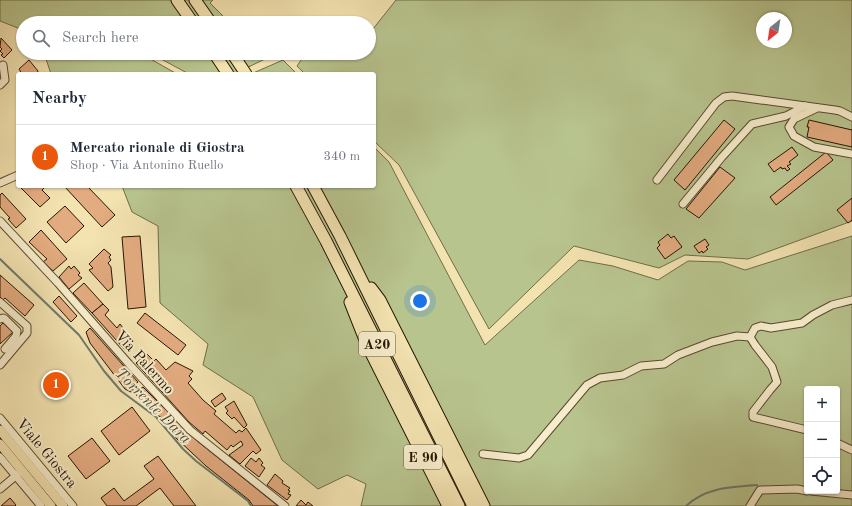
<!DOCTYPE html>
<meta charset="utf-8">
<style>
:root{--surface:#fff;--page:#f2f2f3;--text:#1f2937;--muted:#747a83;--line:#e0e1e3;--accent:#ea580c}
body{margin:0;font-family:"Old Standard TT",serif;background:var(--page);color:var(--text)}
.controls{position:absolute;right:12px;bottom:12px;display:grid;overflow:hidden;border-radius:4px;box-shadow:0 1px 3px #0004}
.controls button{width:36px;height:36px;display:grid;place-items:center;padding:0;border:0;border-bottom:1px solid var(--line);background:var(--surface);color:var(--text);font:20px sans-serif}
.compass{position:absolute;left:756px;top:12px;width:36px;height:36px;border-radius:50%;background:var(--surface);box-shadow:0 1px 3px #0004;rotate:210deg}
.you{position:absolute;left:420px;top:301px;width:14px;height:14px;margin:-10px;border:3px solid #fff;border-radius:50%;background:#1a73e8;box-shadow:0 0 0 6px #1a73e833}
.badge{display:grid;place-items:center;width:26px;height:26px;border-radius:50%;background:var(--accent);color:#fff;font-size:13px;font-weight:700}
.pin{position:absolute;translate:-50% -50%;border:2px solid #fff;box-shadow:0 1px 4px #0006}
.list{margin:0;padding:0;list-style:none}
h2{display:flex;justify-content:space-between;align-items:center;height:52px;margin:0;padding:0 16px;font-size:17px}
h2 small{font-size:13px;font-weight:400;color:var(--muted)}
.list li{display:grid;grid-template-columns:26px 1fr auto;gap:12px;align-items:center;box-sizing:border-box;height:64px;padding:0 16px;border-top:1px solid var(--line)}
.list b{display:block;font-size:15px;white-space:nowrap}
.list p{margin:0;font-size:13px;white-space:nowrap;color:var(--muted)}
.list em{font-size:13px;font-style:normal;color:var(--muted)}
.icon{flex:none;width:22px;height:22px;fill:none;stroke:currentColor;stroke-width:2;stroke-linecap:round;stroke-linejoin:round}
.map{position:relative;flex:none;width:852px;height:506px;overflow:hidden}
.search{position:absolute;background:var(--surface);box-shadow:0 1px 3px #0004;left:16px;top:16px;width:360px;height:44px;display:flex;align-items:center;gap:10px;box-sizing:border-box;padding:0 14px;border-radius:22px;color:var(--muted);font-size:15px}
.panel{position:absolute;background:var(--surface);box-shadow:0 1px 3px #0004;left:16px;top:72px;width:360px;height:116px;border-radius:4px}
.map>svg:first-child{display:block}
.green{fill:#b8c48e;stroke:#6f6d48;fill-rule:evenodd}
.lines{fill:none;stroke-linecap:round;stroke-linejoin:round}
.stream{stroke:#6d7a6c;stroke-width:2}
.building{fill:#e3ab80;stroke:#261602}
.minor-casing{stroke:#59492e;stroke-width:9}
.major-casing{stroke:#261602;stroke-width:11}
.highway-casing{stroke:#261602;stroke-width:13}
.minor{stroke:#f7edcc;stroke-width:7}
.major{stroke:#f3e3b1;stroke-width:9}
.highway{stroke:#f3e3b1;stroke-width:11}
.labels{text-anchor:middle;stroke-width:4;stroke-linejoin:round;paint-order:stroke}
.shield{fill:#f7edcc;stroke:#65563f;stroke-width:1}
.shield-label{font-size:14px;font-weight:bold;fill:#261602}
.street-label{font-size:15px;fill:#261602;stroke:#f7edcc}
.water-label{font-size:16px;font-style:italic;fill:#505040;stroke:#f7edcc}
</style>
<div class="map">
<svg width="852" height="506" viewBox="0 0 852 506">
<rect width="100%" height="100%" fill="#f3e3b1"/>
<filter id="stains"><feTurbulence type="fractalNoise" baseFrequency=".005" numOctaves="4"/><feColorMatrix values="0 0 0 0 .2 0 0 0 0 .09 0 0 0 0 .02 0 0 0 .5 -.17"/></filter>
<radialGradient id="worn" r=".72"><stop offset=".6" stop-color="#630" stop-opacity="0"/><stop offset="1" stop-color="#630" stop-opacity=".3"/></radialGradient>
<g class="green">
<polygon points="0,0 213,0 210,3 230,23 23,23 23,30 0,21"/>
<path d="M396 0H852V221L748 259 685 255 659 268 574 246 489 329 399 165 374 141V74H305L297 66 306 53H324L350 57 353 53H369V34ZM762 18H786V42H762Z"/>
<polygon points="44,53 140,53 177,74 51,74"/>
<polygon points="150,53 259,53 265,59 234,74 189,74"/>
<polygon points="283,60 297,74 251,74"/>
<path d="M374 147 389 162 485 345 579 260 613 266 658 280 688 261 722 262 745 270 852 236V506H361L366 484 347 475 318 489 282 460 253 397 203 365 208 344 160 303 158 226 132 212 122 186H374ZM807 389H837V491H807Z"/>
</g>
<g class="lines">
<g class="stream">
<polyline points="0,259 79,335 104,371 121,391 156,417 183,449 196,461 248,501 251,506"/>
<path d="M686 506C706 487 732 487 757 485"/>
</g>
</g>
<g class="building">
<polygon points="1,38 12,50 4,58 1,55 3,54 0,51 2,49 0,47"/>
<polygon points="29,60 38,71 37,74 22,74 19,69"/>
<polygon points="724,120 735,129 685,190 674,180"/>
<polygon points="809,120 852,130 852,147 807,137 809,127 807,127"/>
<polygon points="792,147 798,155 789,162 791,164 787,166 790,169 787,171 785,168 782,169 781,167 774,172 768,164"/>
<polygon points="826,152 833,160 776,205 770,197"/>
<polygon points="720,167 735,178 699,218 686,209"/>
<polygon points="24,186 46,186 42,190 50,198 40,207 21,188"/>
<polygon points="64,186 87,186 115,215 102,227"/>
<polygon points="2,193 26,219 16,228 8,219 10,218 0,207 0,195"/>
<polygon points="852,198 852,220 848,223 837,210"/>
<polygon points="65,206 84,226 66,243 47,222"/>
<polygon points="41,230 67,259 53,271 43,262 47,259 29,242"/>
<polygon points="668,234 671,238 674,236 682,247 665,259 657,248 660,245 658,242"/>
<polygon points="140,236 146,307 128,309 122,237"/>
<polygon points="705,239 709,245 706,247 708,249 703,253 702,251 699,253 694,246"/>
<polygon points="104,249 111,255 109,257 111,260 108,263 111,267 113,287 108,291 89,270 93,268 89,264"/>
<polygon points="69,266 71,269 74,266 80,273 78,275 82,278 69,289 59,277"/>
<polygon points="0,275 34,305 25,316 5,298 3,300 0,297"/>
<polygon points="84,283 103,304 92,313 73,293"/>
<polygon points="59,296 77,316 71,322 53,302"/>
<polygon points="103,304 109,310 105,315 117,328 120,324 133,341 125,350 92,313"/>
<polygon points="145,313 186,345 178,355 137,323"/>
<polygon points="3,323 13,332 0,344 0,326"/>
<polygon points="90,328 138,382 130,389 137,391 143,387 196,440 278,506 253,506 249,500 206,466 175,437 177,434 172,430 175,427 166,418 162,418 156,414 157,411 135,394 125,389 90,343 86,332"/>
<polygon points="147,354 154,361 156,359 166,370 175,362 193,371 189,376 192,379 188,383 203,400 216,411 214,414 236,433 239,430 242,432 246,428 261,450 256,454 253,451 240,464 229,455 243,445 241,441 233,447 231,445 227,450 205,431 203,434 189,422 136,363"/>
<polygon points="222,393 226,399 215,407 211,401"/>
<polygon points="234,401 247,425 244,428 234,417 232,419 226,413 228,411 225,407"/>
<polygon points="132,407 150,431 119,455 101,431"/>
<polygon points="92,438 110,461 86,479 68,456"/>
<polygon points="158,456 196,506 174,506 160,488 136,506 107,506 101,498 114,488 124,501 154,479 144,466"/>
<polygon points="251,458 256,462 259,458 263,463 261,465 265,468 259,477 245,466"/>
<polygon points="275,474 283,481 282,483 290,488 288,490 290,491 288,494 291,495 287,500 267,485"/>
<polygon points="10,498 16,505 15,506 1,506"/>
<polygon points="301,500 306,505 308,502 313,506 296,506"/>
</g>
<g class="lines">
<defs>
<g id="minor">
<polyline points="0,85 5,80 3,65"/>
<polyline points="817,108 794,119 789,127 794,136 814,147 852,154"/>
<polyline points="657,180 716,103 724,97 732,96 835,110 840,111 852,117"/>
<polyline points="0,183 18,175"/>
<polyline points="683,204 722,157 752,124 786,116 805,106"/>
<polyline points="0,221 58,283 129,364 190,430 285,506"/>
<polyline points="0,302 27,326 27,333 0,365"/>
<polyline points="0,319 3,318 5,319 17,331 16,336 5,349"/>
<polyline points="0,418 73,506"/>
<polyline points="807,430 753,417 753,412 770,390 777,382 772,367 755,345 750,337 755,328 761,326 771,328 802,323 813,315 832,305 852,300"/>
<polyline points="837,443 852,450"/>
<polyline points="483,454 519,458 528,455 587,385 600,378 623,375 641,366 664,364 678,355 712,342 737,336 750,337"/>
<polyline points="0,457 41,506"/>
<polyline points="0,489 18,474"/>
<polyline points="811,491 852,495"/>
<polyline points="750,506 760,490 797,489 807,491"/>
</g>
<g id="major">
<polyline points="0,430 63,506"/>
<polyline points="0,444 51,506"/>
</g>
<g id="highway">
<polyline points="177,0 193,23"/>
<polyline points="195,0 211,23"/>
<polyline points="214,53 228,74"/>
<polyline points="232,53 246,74"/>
<polyline points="296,186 326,241 459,506"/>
<polyline points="313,186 340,236 473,506"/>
<polyline points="371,288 380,300 484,506"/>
<polyline points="350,302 367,345 448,506"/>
</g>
</defs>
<use href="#minor" class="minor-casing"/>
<use href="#major" class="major-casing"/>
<use href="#highway" class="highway-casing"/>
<use href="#minor" class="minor"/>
<use href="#major" class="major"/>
<use href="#highway" class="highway"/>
</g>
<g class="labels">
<g class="shield">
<rect x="359" y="332" width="36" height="24" rx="3"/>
<rect x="404" y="445" width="38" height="24" rx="3"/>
</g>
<g class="shield-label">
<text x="377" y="349">A20</text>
<text x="423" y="462">E 90</text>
</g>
<g class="street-label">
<text transform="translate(145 362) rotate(48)" y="5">Via Palermo</text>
<text transform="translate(47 453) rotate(50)" y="5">Viale Giostra</text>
</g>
<g class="water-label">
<text transform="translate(154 405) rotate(45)" y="6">Torrente Dara</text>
</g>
</g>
<rect width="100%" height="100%" filter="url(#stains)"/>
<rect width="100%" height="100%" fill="url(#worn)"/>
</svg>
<div class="controls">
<button>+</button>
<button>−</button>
<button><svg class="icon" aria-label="locate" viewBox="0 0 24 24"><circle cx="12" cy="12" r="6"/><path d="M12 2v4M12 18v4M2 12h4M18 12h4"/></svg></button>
</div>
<svg class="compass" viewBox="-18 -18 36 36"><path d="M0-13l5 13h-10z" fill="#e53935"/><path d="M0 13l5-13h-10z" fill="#747a83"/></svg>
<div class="you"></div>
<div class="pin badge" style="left:56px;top:385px">1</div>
<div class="search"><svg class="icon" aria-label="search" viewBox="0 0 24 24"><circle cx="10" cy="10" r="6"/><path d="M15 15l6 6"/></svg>Search here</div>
<section class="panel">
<h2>Nearby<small></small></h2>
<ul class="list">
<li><span class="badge">1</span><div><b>Mercato rionale di Giostra</b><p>Shop · Via Antonino Ruello</p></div><em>340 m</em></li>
</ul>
</section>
</div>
